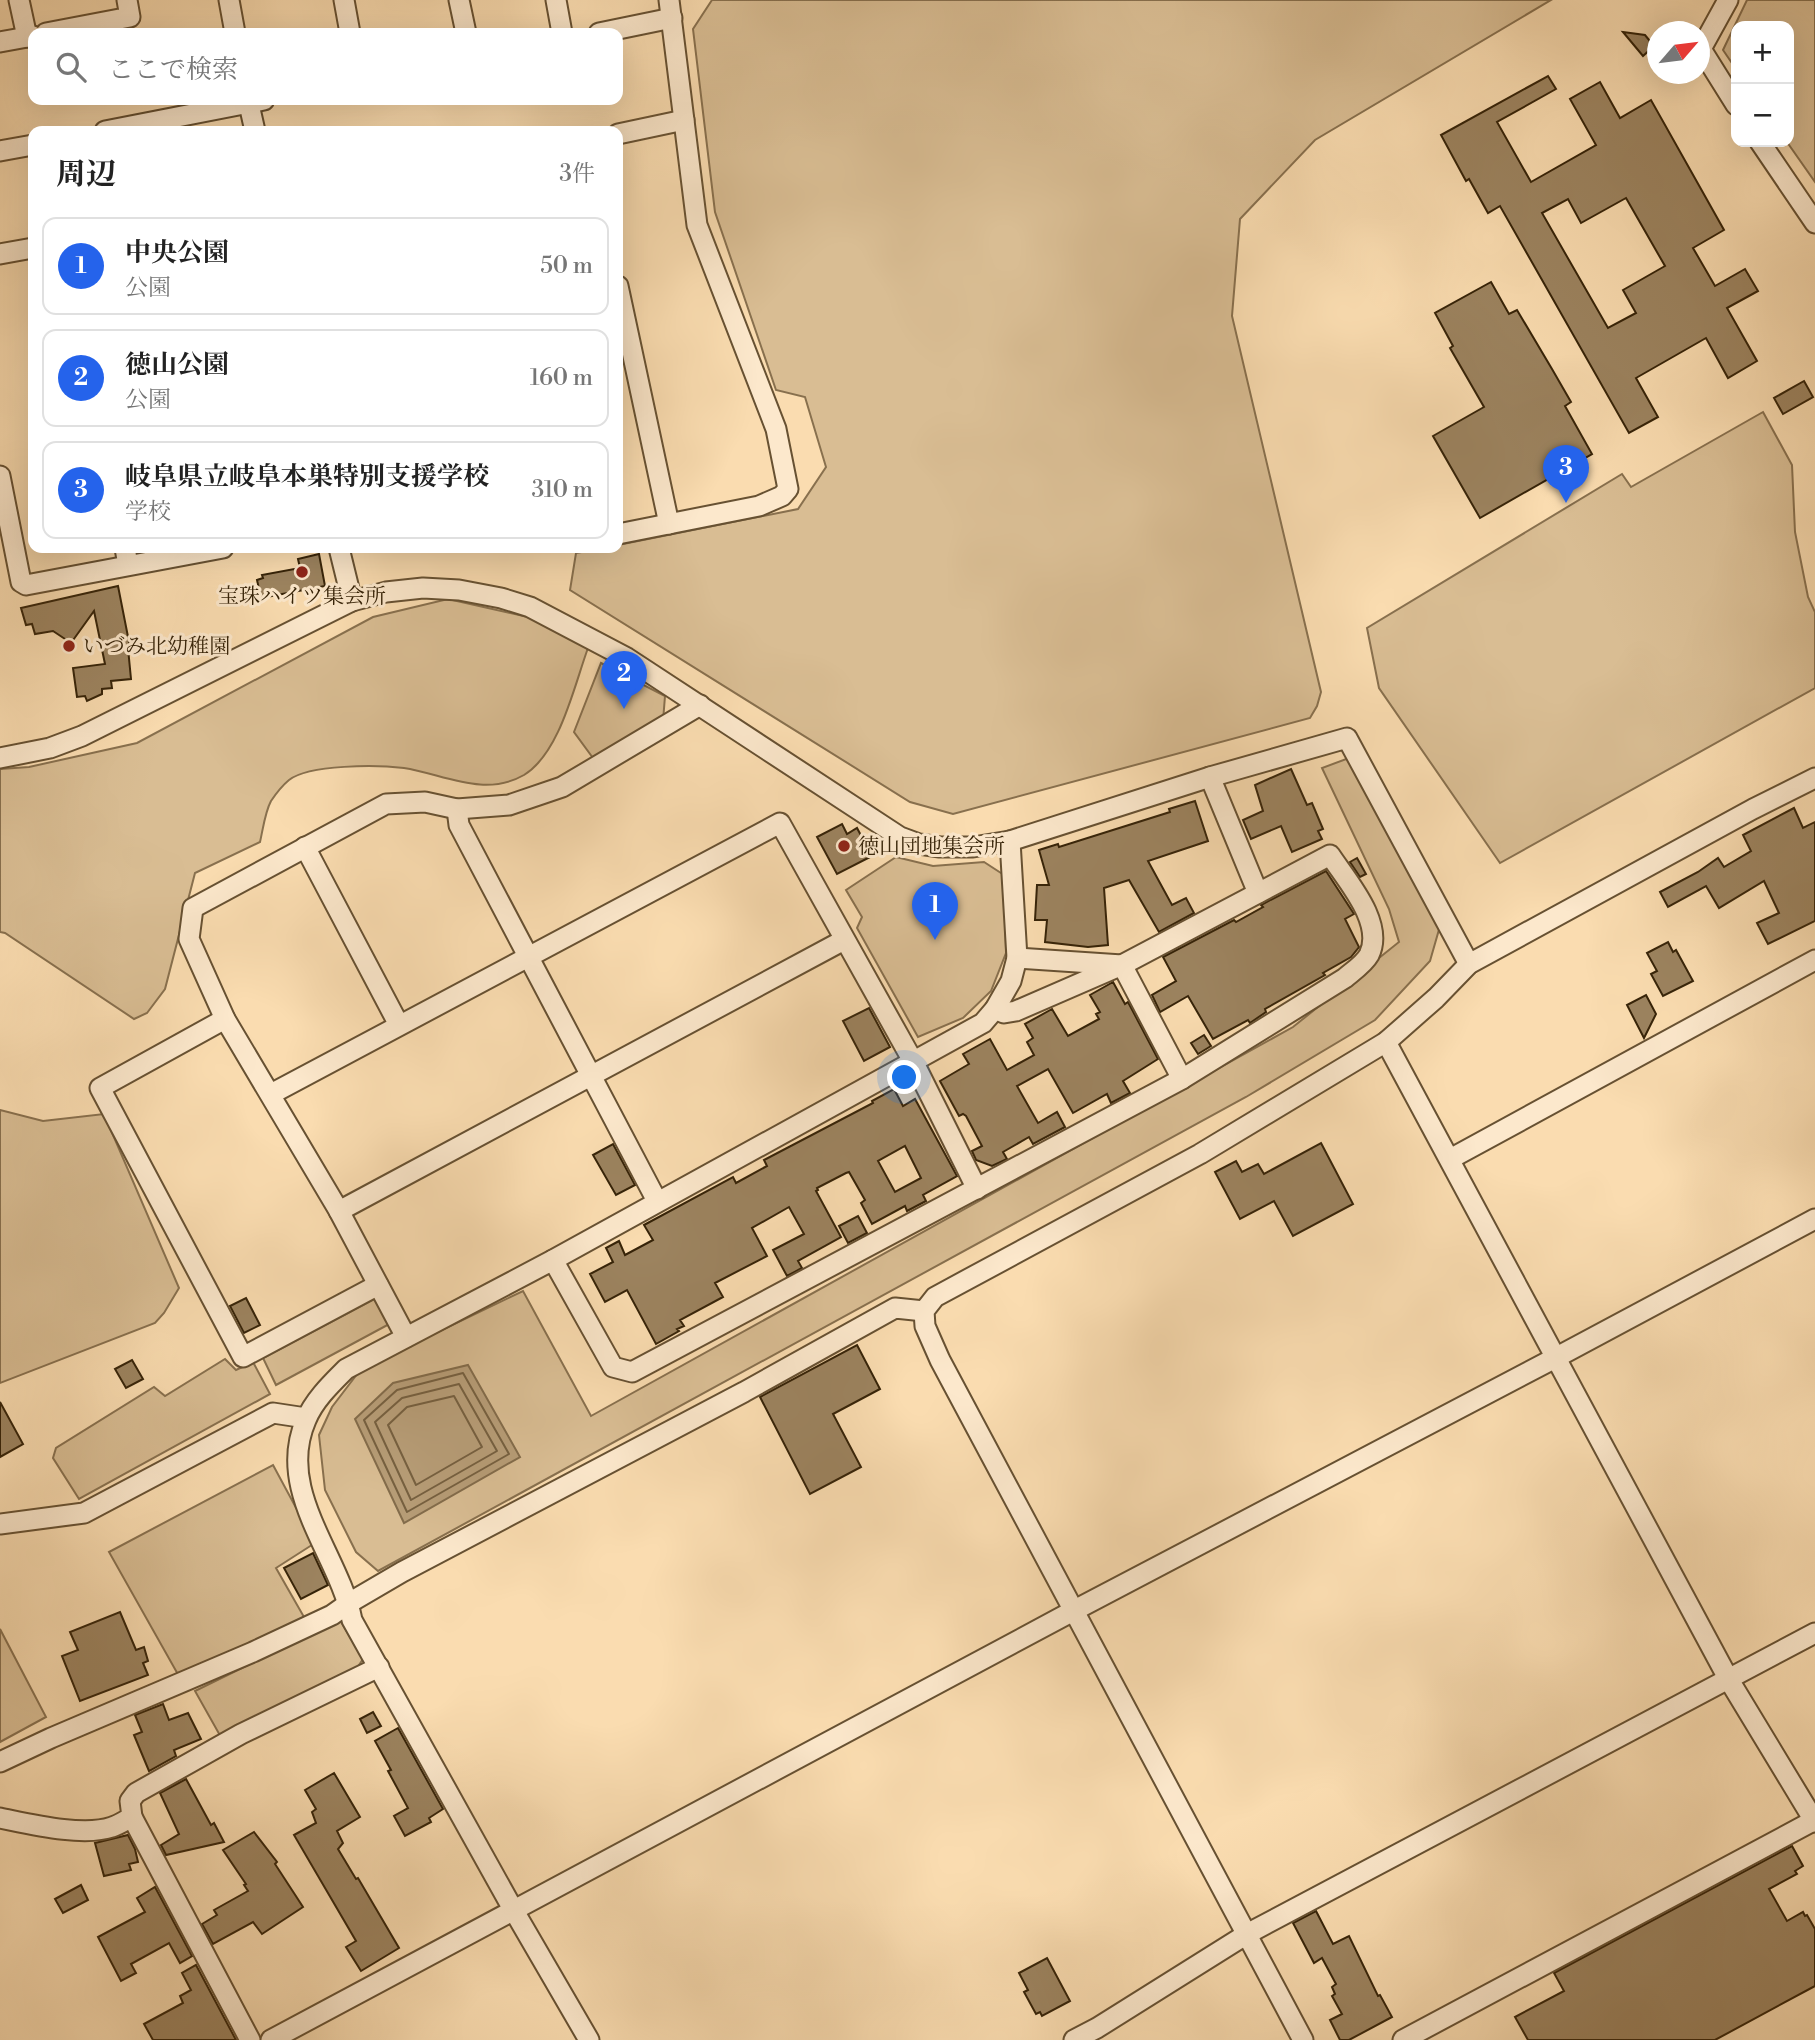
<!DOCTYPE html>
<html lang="ja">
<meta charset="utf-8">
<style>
:root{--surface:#fff;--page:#f6f6f6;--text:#222;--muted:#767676;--line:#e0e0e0;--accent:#2563eb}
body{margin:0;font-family:"Libre Bodoni","Noto Serif JP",serif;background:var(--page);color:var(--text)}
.controls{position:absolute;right:21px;top:21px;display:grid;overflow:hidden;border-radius:14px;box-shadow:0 7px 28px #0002}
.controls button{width:63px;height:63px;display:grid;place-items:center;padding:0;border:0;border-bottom:2px solid var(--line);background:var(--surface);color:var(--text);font:35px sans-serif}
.compass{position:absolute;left:1647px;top:21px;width:63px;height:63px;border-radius:50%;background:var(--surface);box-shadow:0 7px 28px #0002;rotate:62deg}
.you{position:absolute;left:905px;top:1078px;width:24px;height:24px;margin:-18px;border:5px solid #fff;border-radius:50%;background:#1a73e8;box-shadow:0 0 0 10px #1a73e833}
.badge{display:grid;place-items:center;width:46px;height:46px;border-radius:50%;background:var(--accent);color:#fff;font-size:23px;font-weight:700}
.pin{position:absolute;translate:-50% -58px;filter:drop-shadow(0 2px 4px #0008)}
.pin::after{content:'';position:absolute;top:37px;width:24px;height:21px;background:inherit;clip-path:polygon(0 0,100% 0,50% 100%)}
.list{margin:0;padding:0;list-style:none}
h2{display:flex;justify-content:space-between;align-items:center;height:91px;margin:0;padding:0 28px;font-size:30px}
h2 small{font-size:23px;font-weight:400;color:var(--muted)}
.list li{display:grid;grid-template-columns:46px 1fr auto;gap:21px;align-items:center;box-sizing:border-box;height:98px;margin:0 14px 14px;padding:0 14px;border:2px solid var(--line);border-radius:14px}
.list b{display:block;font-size:26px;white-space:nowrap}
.list p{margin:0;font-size:23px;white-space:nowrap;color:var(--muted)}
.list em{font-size:23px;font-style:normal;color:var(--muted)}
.icon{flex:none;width:38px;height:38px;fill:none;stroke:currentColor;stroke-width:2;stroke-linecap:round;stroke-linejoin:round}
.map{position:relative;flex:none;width:1815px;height:2040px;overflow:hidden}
.search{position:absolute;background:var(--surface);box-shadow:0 7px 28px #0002;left:28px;top:28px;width:595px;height:77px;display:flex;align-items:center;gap:18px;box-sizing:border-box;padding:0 24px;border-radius:14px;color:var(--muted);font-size:26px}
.panel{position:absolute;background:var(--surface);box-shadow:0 7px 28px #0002;left:28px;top:126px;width:595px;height:427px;border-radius:14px}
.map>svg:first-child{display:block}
.green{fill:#d9bd93;stroke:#88704e;stroke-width:2}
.water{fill:#b79d77;stroke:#836c4b;stroke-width:2}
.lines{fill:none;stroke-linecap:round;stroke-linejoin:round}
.shore{stroke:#766040;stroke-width:2}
.building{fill:#9c835f;stroke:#362308;stroke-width:2;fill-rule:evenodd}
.minor-casing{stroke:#675132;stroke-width:23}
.minor{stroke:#fce8cc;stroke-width:19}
.poi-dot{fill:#8f2418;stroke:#fce8cc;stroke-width:2.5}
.labels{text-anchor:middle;stroke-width:6;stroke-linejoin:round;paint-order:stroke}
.poi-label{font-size:21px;fill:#362308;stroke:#fce8cc;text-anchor:start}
</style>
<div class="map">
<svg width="1815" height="2040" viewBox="0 0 1815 2040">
<rect width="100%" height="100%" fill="#fadcb0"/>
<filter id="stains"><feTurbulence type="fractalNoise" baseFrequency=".00286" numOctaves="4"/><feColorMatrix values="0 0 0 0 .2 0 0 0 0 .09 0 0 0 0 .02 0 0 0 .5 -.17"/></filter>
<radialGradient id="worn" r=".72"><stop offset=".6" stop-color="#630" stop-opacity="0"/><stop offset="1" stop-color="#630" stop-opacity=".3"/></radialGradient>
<g class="green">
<polygon points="712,0 1551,0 1315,140 1240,219 1232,316 1321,692 1317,706 1310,718 953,814 910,802 570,590 576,553 604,548 618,548 618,545 798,509 826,467 805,397 776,390 715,212 693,29"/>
<polygon points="1747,0 1815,0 1815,182 1787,142 1789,142 1789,26 1736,26 1736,69 1723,50"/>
<polygon points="1763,412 1792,465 1795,532 1808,597 1815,612 1815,688 1500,863 1379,688 1367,628 1622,474 1631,487"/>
<path d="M448 599 546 621 588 648C574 686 560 753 524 775 484 798 443 774 404 768 378 765 309 764 289 780 283 785 275 795 271 801 265 812 263 829 260 842L195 873 165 989 147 1013 134 1019 5 933 0 932V769L29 767 137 743 373 617Z"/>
<polygon points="601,663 665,696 663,721 593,758 574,732"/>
<polygon points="1349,758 1440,926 1430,961 1375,1020 1246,1097 378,1571 356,1552 325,1490 319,1435 332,1407 361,1369 523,1291 591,1416 1293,1027 1399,942 1389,909 1322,768"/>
<polygon points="896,857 933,866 984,862 1004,875 1006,953 991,991 963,1018 918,1037 857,928 862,917 846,890"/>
<polygon points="0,1110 43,1121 104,1114 179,1288 164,1313 155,1323 0,1383"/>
<polygon points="380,1296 393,1322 276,1385 263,1358"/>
<polygon points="225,1359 236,1370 253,1362 270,1394 79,1499 53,1458 56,1448 154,1387 165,1396"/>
<polygon points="273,1465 315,1543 276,1568 304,1617 180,1678 109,1552"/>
<polygon points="340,1620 363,1659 357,1668 222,1739 195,1691"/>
<polygon points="0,1629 46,1717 0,1742"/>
</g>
<polygon class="water" points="468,1365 520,1457 404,1523 355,1419 393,1383"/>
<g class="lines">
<g class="shore">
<polygon points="463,1373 509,1454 407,1512 364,1420 397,1390"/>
<polygon points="459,1384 497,1451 411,1500 375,1422 402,1398"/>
<polygon points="454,1396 482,1447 416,1485 388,1425 407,1407"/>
</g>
</g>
<g class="building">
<polygon points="1623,32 1645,35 1654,46 1643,56"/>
<path d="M1548 76 1556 89 1497 122 1531 182 1596 145 1570 99 1600 82 1620 118 1651 100 1724 230 1693 248 1715 286 1745 269 1758 291 1727 308 1757 361 1728 378 1706 338 1636 378 1658 417 1629 433 1500 206 1488 213 1469 179 1466 181 1441 135ZM1626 198 1665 266 1623 290 1636 313 1608 328 1542 213 1568 199 1581 223Z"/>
<polygon points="1491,282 1509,314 1517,310 1552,369 1571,402 1565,406 1592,454 1480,518 1433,436 1484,407 1450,348 1453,346 1435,313"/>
<polygon points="1804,381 1813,397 1783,414 1774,398"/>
<polygon points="319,554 325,586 261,598 257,580 263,578 262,575 300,568 298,559"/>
<polygon points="118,586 130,647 128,648 131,679 111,681 112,688 102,689 102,694 87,701 85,696 77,697 73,668 105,664 94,611 71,643 53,631 35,634 32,624 26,625 21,608"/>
<polygon points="1291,769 1307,805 1312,803 1323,829 1318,831 1322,839 1292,852 1281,826 1251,839 1243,820 1263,811 1255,785"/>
<polygon points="1195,801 1208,841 1148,861 1172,905 1186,898 1194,913 1159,932 1129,880 1104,888 1108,945 1088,947 1045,942 1047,920 1035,920 1037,885 1049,885 1039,850 1058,844 1059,847 1170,812 1169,809"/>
<polygon points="1794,808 1803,828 1815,822 1815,921 1768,944 1757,923 1779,913 1764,881 1719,908 1706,886 1668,907 1660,892 1698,872 1718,858 1724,867 1751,851 1743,835"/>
<polygon points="842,824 847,834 857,828 872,856 837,874 817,837"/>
<polygon points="1357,858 1366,874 1360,877 1350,862"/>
<polygon points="1326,871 1354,914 1345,919 1359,947 1351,957 1323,973 1325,975 1265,1009 1266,1012 1250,1023 1248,1020 1213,1039 1188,996 1160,1012 1152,995 1176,981 1163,957 1234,920 1236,922 1263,907 1261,905"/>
<polygon points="1668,942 1673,952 1676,950 1693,981 1663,996 1651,974 1657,971 1647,953"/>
<polygon points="1113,982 1125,1004 1128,1002 1158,1059 1123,1081 1130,1093 1111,1103 1107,1094 1073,1113 1048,1069 1017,1086 1038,1123 1057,1112 1065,1127 1033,1144 1029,1137 1003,1152 1007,1159 992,1166 976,1160 972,1151 982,1146 966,1116 963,1114 959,1116 940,1081 969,1064 963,1054 990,1039 1007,1070 1034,1055 1027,1042 1033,1038 1025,1024 1052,1009 1068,1036 1099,1019 1096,1014 1100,1012 1090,995"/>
<polygon points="1646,995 1656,1014 1644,1038 1627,1005"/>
<polygon points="869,1008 890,1047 864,1061 843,1021"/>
<polygon points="1204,1035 1211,1046 1198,1054 1191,1043"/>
<path d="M894 1089 903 1106 915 1099 957 1176 923 1195 926 1201 907 1211 905 1206 872 1224 861 1203 865 1200 849 1172 846 1173 817 1188 818 1190 816 1191 841 1237 798 1261 802 1268 787 1276 773 1250 804 1234 789 1207 752 1228 767 1256 715 1283 723 1297 680 1320 684 1326 677 1329 679 1331 656 1344 627 1290 605 1302 590 1274 613 1262 606 1248 619 1241 625 1255 653 1240 644 1225 733 1177 736 1183 767 1166 764 1160 873 1103 872 1101ZM905 1146 921 1178 895 1192 878 1161Z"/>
<polygon points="1321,1143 1353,1204 1293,1236 1274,1201 1240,1219 1215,1172 1236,1161 1242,1172 1258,1164 1264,1174"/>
<polygon points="613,1144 635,1185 616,1195 593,1155"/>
<polygon points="858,1216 867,1233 848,1243 839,1226"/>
<polygon points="246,1298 260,1325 244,1333 230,1306"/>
<polygon points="857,1345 880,1389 833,1414 861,1467 810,1494 760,1397"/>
<polygon points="132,1360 143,1379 126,1388 115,1369"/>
<polygon points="0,1402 23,1444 0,1457"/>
<polygon points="313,1553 328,1585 301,1599 284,1568"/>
<polygon points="120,1612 136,1650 144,1647 148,1661 143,1663 148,1675 80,1701 62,1656 78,1650 70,1632"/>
<polygon points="163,1704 169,1720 188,1713 201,1739 174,1750 176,1756 149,1771 134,1735 142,1732 135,1715"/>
<polygon points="373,1712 381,1726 367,1733 360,1719"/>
<polygon points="398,1728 443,1809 429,1818 431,1822 405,1836 394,1816 408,1808 388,1771 391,1770 375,1741"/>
<polygon points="334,1773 360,1817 337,1831 343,1843 338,1849 356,1879 358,1878 399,1948 361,1971 346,1947 356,1941 294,1835 316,1823 312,1812 316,1809 305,1790"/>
<polygon points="186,1779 211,1825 214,1823 224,1842 166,1855 161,1845 179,1834 160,1793"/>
<polygon points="254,1832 277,1862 275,1864 303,1907 262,1934 253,1922 213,1944 202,1924 217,1915 214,1910 248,1891 244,1885 246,1884 223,1850"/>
<polygon points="128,1835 135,1849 138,1862 129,1864 131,1870 104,1876 95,1843"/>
<polygon points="1792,1846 1803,1866 1795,1871 1797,1874 1769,1889 1787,1921 1803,1912 1805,1916 1807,1915 1815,1929 1815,1986 1715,2040 1528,2040 1515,2017 1564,1991 1554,1973"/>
<polygon points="81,1885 88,1900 63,1913 55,1899"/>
<polygon points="155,1887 192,1956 180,1963 169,1943 131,1964 136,1973 121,1981 98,1937 145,1912 137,1898"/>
<polygon points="1316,1911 1333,1944 1349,1936 1378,1996 1380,1995 1392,2017 1349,2040 1340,2040 1330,2020 1342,2014 1332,1996 1335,1994 1332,1987 1336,1984 1322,1958 1314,1963 1293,1923"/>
<polygon points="1047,1958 1070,2001 1042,2016 1040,2012 1036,2014 1024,1992 1028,1990 1019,1973"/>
<polygon points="196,1965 236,2040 153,2040 144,2024 183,2003 180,1996 191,1990 182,1973"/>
</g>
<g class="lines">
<defs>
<g id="minor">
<polyline points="19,0 27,37"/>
<polyline points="229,0 235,33"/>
<polyline points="344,0 350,33"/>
<polyline points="459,0 466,33"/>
<polyline points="556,0 562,33"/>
<polyline points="1728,0 1701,49 1736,105"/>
<polyline points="46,33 130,17 127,0"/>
<polyline points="599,33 672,18"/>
<polyline points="0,42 33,36"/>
<polyline points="248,100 255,131"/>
<polyline points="105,131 264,100"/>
<polyline points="618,134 684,120"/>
<polyline points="1760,142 1815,223"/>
<polyline points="0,151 33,145"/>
<polyline points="0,254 33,248"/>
<polyline points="618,286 669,524"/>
<polyline points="0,476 21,582 26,585 223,548"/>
<polyline points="618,534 759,506 782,496 788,489 776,429 697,225 669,0"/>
<polyline points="125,548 128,565"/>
<polyline points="339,548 352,601"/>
<polyline points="0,758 50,748 82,736 352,601 386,592 423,588 459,590 501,598 530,607 627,658 900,837 919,844 940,847 973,847 1010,841 1210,777 1347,738 1469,964"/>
<polyline points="1210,777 1258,893"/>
<polyline points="457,809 459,825 657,1201"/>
<polyline points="305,847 399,1025"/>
<path d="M995 1009 1004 1013 1016 1011 1122 965 1330 855C1347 881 1385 923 1369 955 1364 964 1352 972 1345 978L1182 1079"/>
<polyline points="225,1019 100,1088 243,1357 378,1285"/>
<polyline points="1386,1042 1729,1680 1815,1822"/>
<polyline points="271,1094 780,823 914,1063 977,1189"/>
<polyline points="1450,1159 1815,960"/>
<polyline points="339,1211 844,940"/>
<polyline points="553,1260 613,1367 632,1372 1182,1079 1122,965 1017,958"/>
<polyline points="406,1337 339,1211 225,1019 189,939 193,908 386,804 425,802 457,809 509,805 562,787 700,705"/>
<polyline points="0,1524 84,1513 273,1413 306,1418"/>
<polyline points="0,1762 51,1738 253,1652 332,1615 349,1603 402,1572 744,1392 895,1308 924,1311"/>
<polyline points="132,1817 250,2040"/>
<path d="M0 1818C30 1824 83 1837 112 1827 119 1825 126 1820 132 1817L130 1801 136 1793 241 1734 379 1667"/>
<polyline points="271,2040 1073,1611 1557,1357 1815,1219"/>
<path d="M589 2040 514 1911 352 1620C339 1554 275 1491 306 1420 314 1400 332 1383 346 1369L553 1260 983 1023 995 1009 1011 981 1017 958 1010 841"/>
<polyline points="1074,2040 1097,2028 1247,1934 1815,1633"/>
<polyline points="1303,2040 940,1360 925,1326 924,1311 935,1297 1200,1154 1386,1042 1436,998 1469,964 1753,809 1815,778"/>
<polyline points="1403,2040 1815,1820"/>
</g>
</defs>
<use href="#minor" class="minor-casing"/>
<use href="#minor" class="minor"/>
</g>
<g class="poi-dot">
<circle cx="302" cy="572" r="7"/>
<circle cx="69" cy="646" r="7"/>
<circle cx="844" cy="846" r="7"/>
</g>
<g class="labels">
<g class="poi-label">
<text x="302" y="603" text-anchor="middle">宝珠ハイツ集会所</text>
<text x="83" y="653">いづみ北幼稚園</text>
<text x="858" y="853">徳山団地集会所</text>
</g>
</g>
<rect width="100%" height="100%" filter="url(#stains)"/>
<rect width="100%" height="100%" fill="url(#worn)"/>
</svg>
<div class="controls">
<button>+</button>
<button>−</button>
</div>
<svg class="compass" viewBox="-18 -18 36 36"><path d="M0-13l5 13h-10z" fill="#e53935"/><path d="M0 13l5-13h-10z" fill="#767676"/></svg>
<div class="you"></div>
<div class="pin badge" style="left:935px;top:940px">1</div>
<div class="pin badge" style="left:624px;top:709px">2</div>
<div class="pin badge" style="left:1566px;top:503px">3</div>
<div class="search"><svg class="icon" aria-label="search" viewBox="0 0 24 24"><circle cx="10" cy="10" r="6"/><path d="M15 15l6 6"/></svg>ここで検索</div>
<section class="panel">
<h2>周辺<small>3件</small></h2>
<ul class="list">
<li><span class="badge">1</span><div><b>中央公園</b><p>公園</p></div><em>50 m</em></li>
<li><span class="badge">2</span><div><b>徳山公園</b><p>公園</p></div><em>160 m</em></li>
<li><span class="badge">3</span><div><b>岐阜県立岐阜本巣特別支援学校</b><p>学校</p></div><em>310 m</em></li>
</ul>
</section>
</div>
